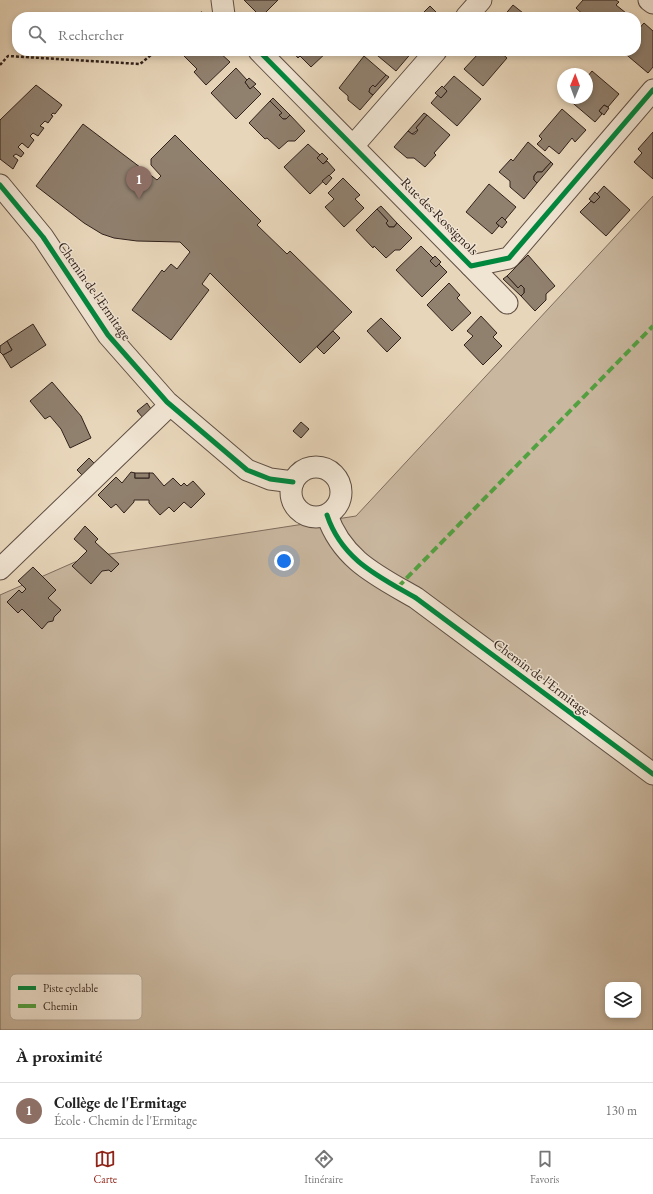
<!DOCTYPE html>
<html lang="fr">
<meta charset="utf-8">
<style>
:root{--surface:#fff;--page:#f6f6f6;--text:#222;--muted:#767676;--line:#e0e0e0;--accent:#8f2418}
body{margin:0;font-family:"EB Garamond",serif;background:var(--page);color:var(--text)}
.controls{position:absolute;right:12px;bottom:12px;display:grid;overflow:hidden;border-radius:8px;box-shadow:0 2px 6px #0003}
.controls button{width:36px;height:36px;display:grid;place-items:center;padding:0;border:0;border-bottom:1px solid var(--line);background:var(--surface);color:var(--text);font:20px sans-serif}
.compass{position:absolute;left:557px;top:68px;width:36px;height:36px;border-radius:50%;background:var(--surface);box-shadow:0 2px 6px #0003;rotate:1deg}
.you{position:absolute;left:284px;top:561px;width:14px;height:14px;margin:-10px;border:3px solid #fff;border-radius:50%;background:#1a73e8;box-shadow:0 0 0 6px #1a73e833}
.badge{display:grid;place-items:center;width:26px;height:26px;border-radius:50%;background:var(--accent);color:#fff;font-size:13px;font-weight:700}
.pin{position:absolute;translate:-50% -33px;filter:drop-shadow(0 1px 2px #0008)}
.pin::after{content:'';position:absolute;top:21px;width:14px;height:12px;background:inherit;clip-path:polygon(0 0,100% 0,50% 100%)}
.list{margin:0;padding:0;list-style:none}
h2{display:flex;justify-content:space-between;align-items:center;height:52px;margin:0;padding:0 16px;font-size:17px}
h2 small{font-size:13px;font-weight:400;color:var(--muted)}
.list li{display:grid;grid-template-columns:26px 1fr auto;gap:12px;align-items:center;box-sizing:border-box;height:56px;padding:0 16px;border-top:1px solid var(--line)}
.list b{display:block;font-size:15px;white-space:nowrap}
.list p{margin:0;font-size:13px;white-space:nowrap;color:var(--muted)}
.list em{font-size:13px;font-style:normal;color:var(--muted)}
.icon{flex:none;width:22px;height:22px;fill:none;stroke:currentColor;stroke-width:2;stroke-linecap:round;stroke-linejoin:round}
.map{position:relative;flex:none;width:653px;height:1030px;overflow:hidden}
.search{position:absolute;background:var(--surface);box-shadow:0 2px 6px #0003;left:12px;right:12px;top:12px;height:44px;display:flex;align-items:center;gap:10px;box-sizing:border-box;padding:0 14px;border-radius:16px;color:var(--muted);font-size:15px}
.sheet{height:108px;background:var(--surface)}
nav{display:flex;justify-content:space-around;align-items:center;box-sizing:border-box;height:56px;border-top:1px solid var(--line);background:var(--surface);font-size:11px;color:var(--muted)}
nav a{display:grid;justify-items:center;gap:2px}
nav .on{color:var(--accent)}
.map>svg:first-child{display:block}
.green{fill:#c9b79f;stroke:#7d6c5e;fill-rule:evenodd}
.building{fill:#90806e;stroke:#31221c}
.lines{fill:none;stroke-linecap:round;stroke-linejoin:round}
.street-casing{stroke:#5f4f44;stroke-width:23}
.path{stroke:#31221c;stroke-width:2.5;stroke-dasharray:3 2;stroke-linecap:butt}
.street{stroke:#f0e4d2;stroke-width:21}
.quiet{stroke:#52a241;stroke-width:4;stroke-dasharray:8 4;stroke-linecap:butt}
.cycleway-casing{stroke:#f0e4d2;stroke-width:8}
.cycleway{stroke:#00873e;stroke-width:5}
.labels{text-anchor:middle;stroke-width:3;stroke-linejoin:round;paint-order:stroke}
.street-label{font-size:14px;fill:#31221c;stroke:#f0e4d2}
.key{fill:#f0e4d2;stroke:#b7aa9b;stroke-width:1}
.key-label{font-size:11px;fill:#31221c}
</style>
<div class="map">
<svg width="653" height="1030" viewBox="0 0 653 1030">
<rect width="100%" height="100%" fill="#e8d6ba"/>
<filter id="stains"><feTurbulence type="fractalNoise" baseFrequency=".005" numOctaves="4"/><feColorMatrix values="0 0 0 0 .2 0 0 0 0 .09 0 0 0 0 .02 0 0 0 .5 -.17"/></filter>
<radialGradient id="worn" r=".72"><stop offset=".6" stop-color="#630" stop-opacity="0"/><stop offset="1" stop-color="#630" stop-opacity=".3"/></radialGradient>
<path class="green" d="M653 196V1030H0V595L84 558 356 516ZM608 985H638V1015H608Z"/>
<g class="building">
<polygon points="244,0 278,0 261,17"/>
<polygon points="583,0 616,0 619,2 616,5 631,17 586,17 576,8"/>
<polygon points="513,5 528,17 503,17"/>
<polygon points="430,6 437,13 434,17 426,17 422,14"/>
<polygon points="644,23 653,31 653,67 648,73 622,51 636,51 636,32"/>
<polygon points="179,51 218,51 230,62 206,85 194,72 197,69"/>
<polygon points="292,51 301,51 303,53 298,58"/>
<polygon points="301,51 328,51 311,67 300,56 303,53"/>
<polygon points="372,51 413,51 396,71"/>
<polygon points="475,51 499,51 507,58 483,86 464,69 478,54"/>
<polygon points="364,56 386,75 375,87 373,85 370,88 369,92 373,95 360,110 348,100 348,96 339,88"/>
<polygon points="236,68 247,80 245,82 250,89 253,86 261,94 236,119 211,93"/>
<polygon points="592,71 619,94 608,107 604,105 599,111 602,114 595,122 568,99 587,98 587,77"/>
<polygon points="386,75 389,77 373,95 369,92 370,88 373,85 375,87"/>
<polygon points="454,76 481,99 457,126 431,103 438,95 441,98 447,91 443,88"/>
<polygon points="249,78 256,84 250,89 245,82"/>
<polygon points="36,85 62,105 55,114 53,113 51,115 53,116 48,123 45,121 40,126 44,128 38,136 33,133 30,136 34,140 28,148 22,143 18,147 24,153 21,157 16,154 13,156 18,160 13,169 0,159 0,120"/>
<polygon points="442,86 447,91 441,98 435,93"/>
<polygon points="273,98 290,115 286,119 283,119 279,115 282,113 270,101"/>
<polygon points="270,101 282,113 279,115 283,119 286,119 290,115 305,131 295,141 288,141 279,149 267,138 265,139 249,123"/>
<polygon points="604,105 609,108 604,115 599,111"/>
<polygon points="562,109 586,130 575,142 572,138 559,154 549,146 545,151 537,144 542,139 539,136"/>
<polygon points="424,113 427,115 416,128 418,130 412,134 408,131"/>
<polygon points="427,115 450,135 434,153 436,155 425,167 414,158 407,158 394,147 408,131 412,134 415,134 418,130 416,128"/>
<polygon points="83,124 157,180 161,176 151,165 151,159 175,135 261,221 257,225 287,254 290,251 352,312 300,363 210,273 202,284 209,290 171,340 132,310 162,270 164,272 171,264 177,269 190,252 180,242 137,241 114,238 102,234 84,223 36,186"/>
<polygon points="653,132 653,179 634,162 642,153 638,149"/>
<polygon points="528,142 551,162 542,172 537,172 534,176 534,180 537,183 524,199 510,187 510,181 499,172 511,159 513,161"/>
<polygon points="308,144 320,155 317,158 323,164 327,161 335,170 310,194 284,167"/>
<polygon points="322,153 328,159 323,164 317,158"/>
<polygon points="551,162 553,164 537,183 534,180 534,176 537,172 542,172"/>
<polygon points="329,175 332,178 326,185 322,181"/>
<polygon points="343,178 360,195 355,199 364,208 344,227 325,207 334,199 328,193"/>
<polygon points="489,184 516,207 505,220 502,217 496,223 499,226 492,234 466,212"/>
<polygon points="604,186 630,210 606,236 580,212 591,201 594,203 600,197 597,194"/>
<polygon points="595,192 600,197 594,203 589,199"/>
<polygon points="381,206 397,223 394,227 389,227 386,223 388,221 377,209"/>
<polygon points="377,209 388,221 386,223 389,227 394,227 397,223 412,238 400,250 395,250 386,258 374,246 373,248 356,230"/>
<polygon points="502,217 507,222 502,228 496,223"/>
<polygon points="421,246 433,258 430,261 436,267 439,264 447,272 422,297 396,270"/>
<polygon points="528,255 555,286 546,294 546,300 535,311 521,296 524,293 524,288 521,285 518,288 507,276"/>
<polygon points="435,256 441,262 436,267 430,261"/>
<polygon points="507,276 518,288 521,285 524,288 524,293 521,296 503,279"/>
<polygon points="449,283 460,295 457,298 471,313 452,331 427,305"/>
<polygon points="481,316 497,333 493,337 502,346 483,365 464,345 473,336 467,331"/>
<polygon points="381,318 401,338 387,352 367,331"/>
<polygon points="33,324 46,345 11,368 3,355 12,350 7,341"/>
<polygon points="333,331 340,338 324,354 317,347"/>
<polygon points="7,341 12,350 3,355 0,352 0,346"/>
<polygon points="52,382 81,416 91,438 70,448 61,429 50,416 45,419 30,401"/>
<polygon points="147,403 151,409 143,418 137,411"/>
<polygon points="301,422 309,429 301,438 293,431"/>
<polygon points="89,458 95,464 83,476 77,470"/>
<polygon points="131,472 135,473 135,478 149,478 149,473 153,473 164,486 173,478 181,486 184,483 187,486 193,481 205,494 191,508 184,502 174,512 169,507 160,515 149,503 149,500 134,500 134,502 124,513 116,504 111,508 98,495 116,477 122,483"/>
<rect x="135" y="473" width="14" height="5"/>
<polygon points="85,526 98,539 95,542 119,564 111,572 109,570 102,571 91,584 72,566 87,551 74,539"/>
<polygon points="33,567 56,590 48,598 61,610 54,617 53,621 48,622 42,629 22,609 18,613 7,602 19,590 22,593 26,589 18,581"/>
</g>
<g class="lines">
<defs>
<g id="street">
<polyline points="222,0 224,15 225,17"/>
<polyline points="649,0 653,3"/>
<polyline points="466,17 481,0"/>
<polyline points="259,51 471,266 509,258 653,90"/>
<polyline points="353,146 436,51"/>
<polyline points="0,185 43,237 108,335 167,402 247,470 270,479 293,482"/>
<polyline points="471,266 507,303"/>
<circle cx="316" cy="492" r="25"/>
<path d="M327 515C342 560 378 576 416 598L653 774"/>
<polyline points="0,569 170,405"/>
</g>
</defs>
<use href="#street" class="street-casing"/>
<g class="path">
<polyline points="196,17 204,11"/>
<polyline points="0,65 8,56 140,64 156,51"/>
</g>
<use href="#street" class="street"/>
<polyline class="quiet" points="398,587 653,326"/>
<defs>
<g id="cycleway">
<polyline points="259,51 471,266 509,258 653,90"/>
<polyline points="0,185 43,237 108,335 167,402 247,470 270,479 293,482"/>
<path d="M327 515C342 560 378 576 416 598L653 774"/>
</g>
</defs>
<use href="#cycleway" class="cycleway-casing"/>
<use href="#cycleway" class="cycleway"/>
</g>
<g class="labels">
<g class="street-label">
<text transform="translate(440 216) rotate(45)" y="5">Rue des Rossignols</text>
<text transform="translate(95 291) rotate(55)" y="5">Chemin de l'Ermitage</text>
<text transform="translate(542 677) rotate(37)" y="5">Chemin de l'Ermitage</text>
</g>
</g>
<rect x="10" y="974" width="132" height="46" rx="6" class="key"/>
<rect x="18" y="986" width="18" height="4" fill="#00873e"/>
<rect x="18" y="1004" width="18" height="4" fill="#52a241"/>
<g class="key-label">
<text x="43" y="992">Piste cyclable</text>
<text x="43" y="1010">Chemin</text>
</g>
<rect width="100%" height="100%" filter="url(#stains)"/>
<rect width="100%" height="100%" fill="url(#worn)"/>
</svg>
<div class="controls">
<button><svg class="icon" aria-label="layers" viewBox="0 0 24 24"><path d="M12 4l9 5-9 5-9-5zM3 14l9 5 9-5"/></svg></button>
</div>
<svg class="compass" viewBox="-18 -18 36 36"><path d="M0-13l5 13h-10z" fill="#e53935"/><path d="M0 13l5-13h-10z" fill="#767676"/></svg>
<div class="you"></div>
<div class="pin badge" style="left:139px;top:199px;background:#8d6e63">1</div>
<div class="search"><svg class="icon" aria-label="search" viewBox="0 0 24 24"><circle cx="10" cy="10" r="6"/><path d="M15 15l6 6"/></svg>Rechercher</div>
</div>
<section class="sheet">
<h2>À proximité<small></small></h2>
<ul class="list">
<li><span class="badge" style="background:#8d6e63">1</span><div><b>Collège de l'Ermitage</b><p>École · Chemin de l'Ermitage</p></div><em>130 m</em></li>
</ul>
</section>
<nav>
<a class="on"><svg class="icon" aria-label="map" viewBox="0 0 24 24"><path d="M3 6l6-2 6 2 6-2v14l-6 2-6-2-6 2zM9 4v14M15 6v14"/></svg>Carte</a>
<a><svg class="icon" aria-label="directions" viewBox="0 0 24 24"><path d="M12 3l9 9-9 9-9-9zM9 14v-3h6M13 9l2 2-2 2"/></svg>Itinéraire</a>
<a><svg class="icon" aria-label="saved" viewBox="0 0 24 24"><path d="M7 4h10v16l-5-4-5 4z"/></svg>Favoris</a>
</nav>
